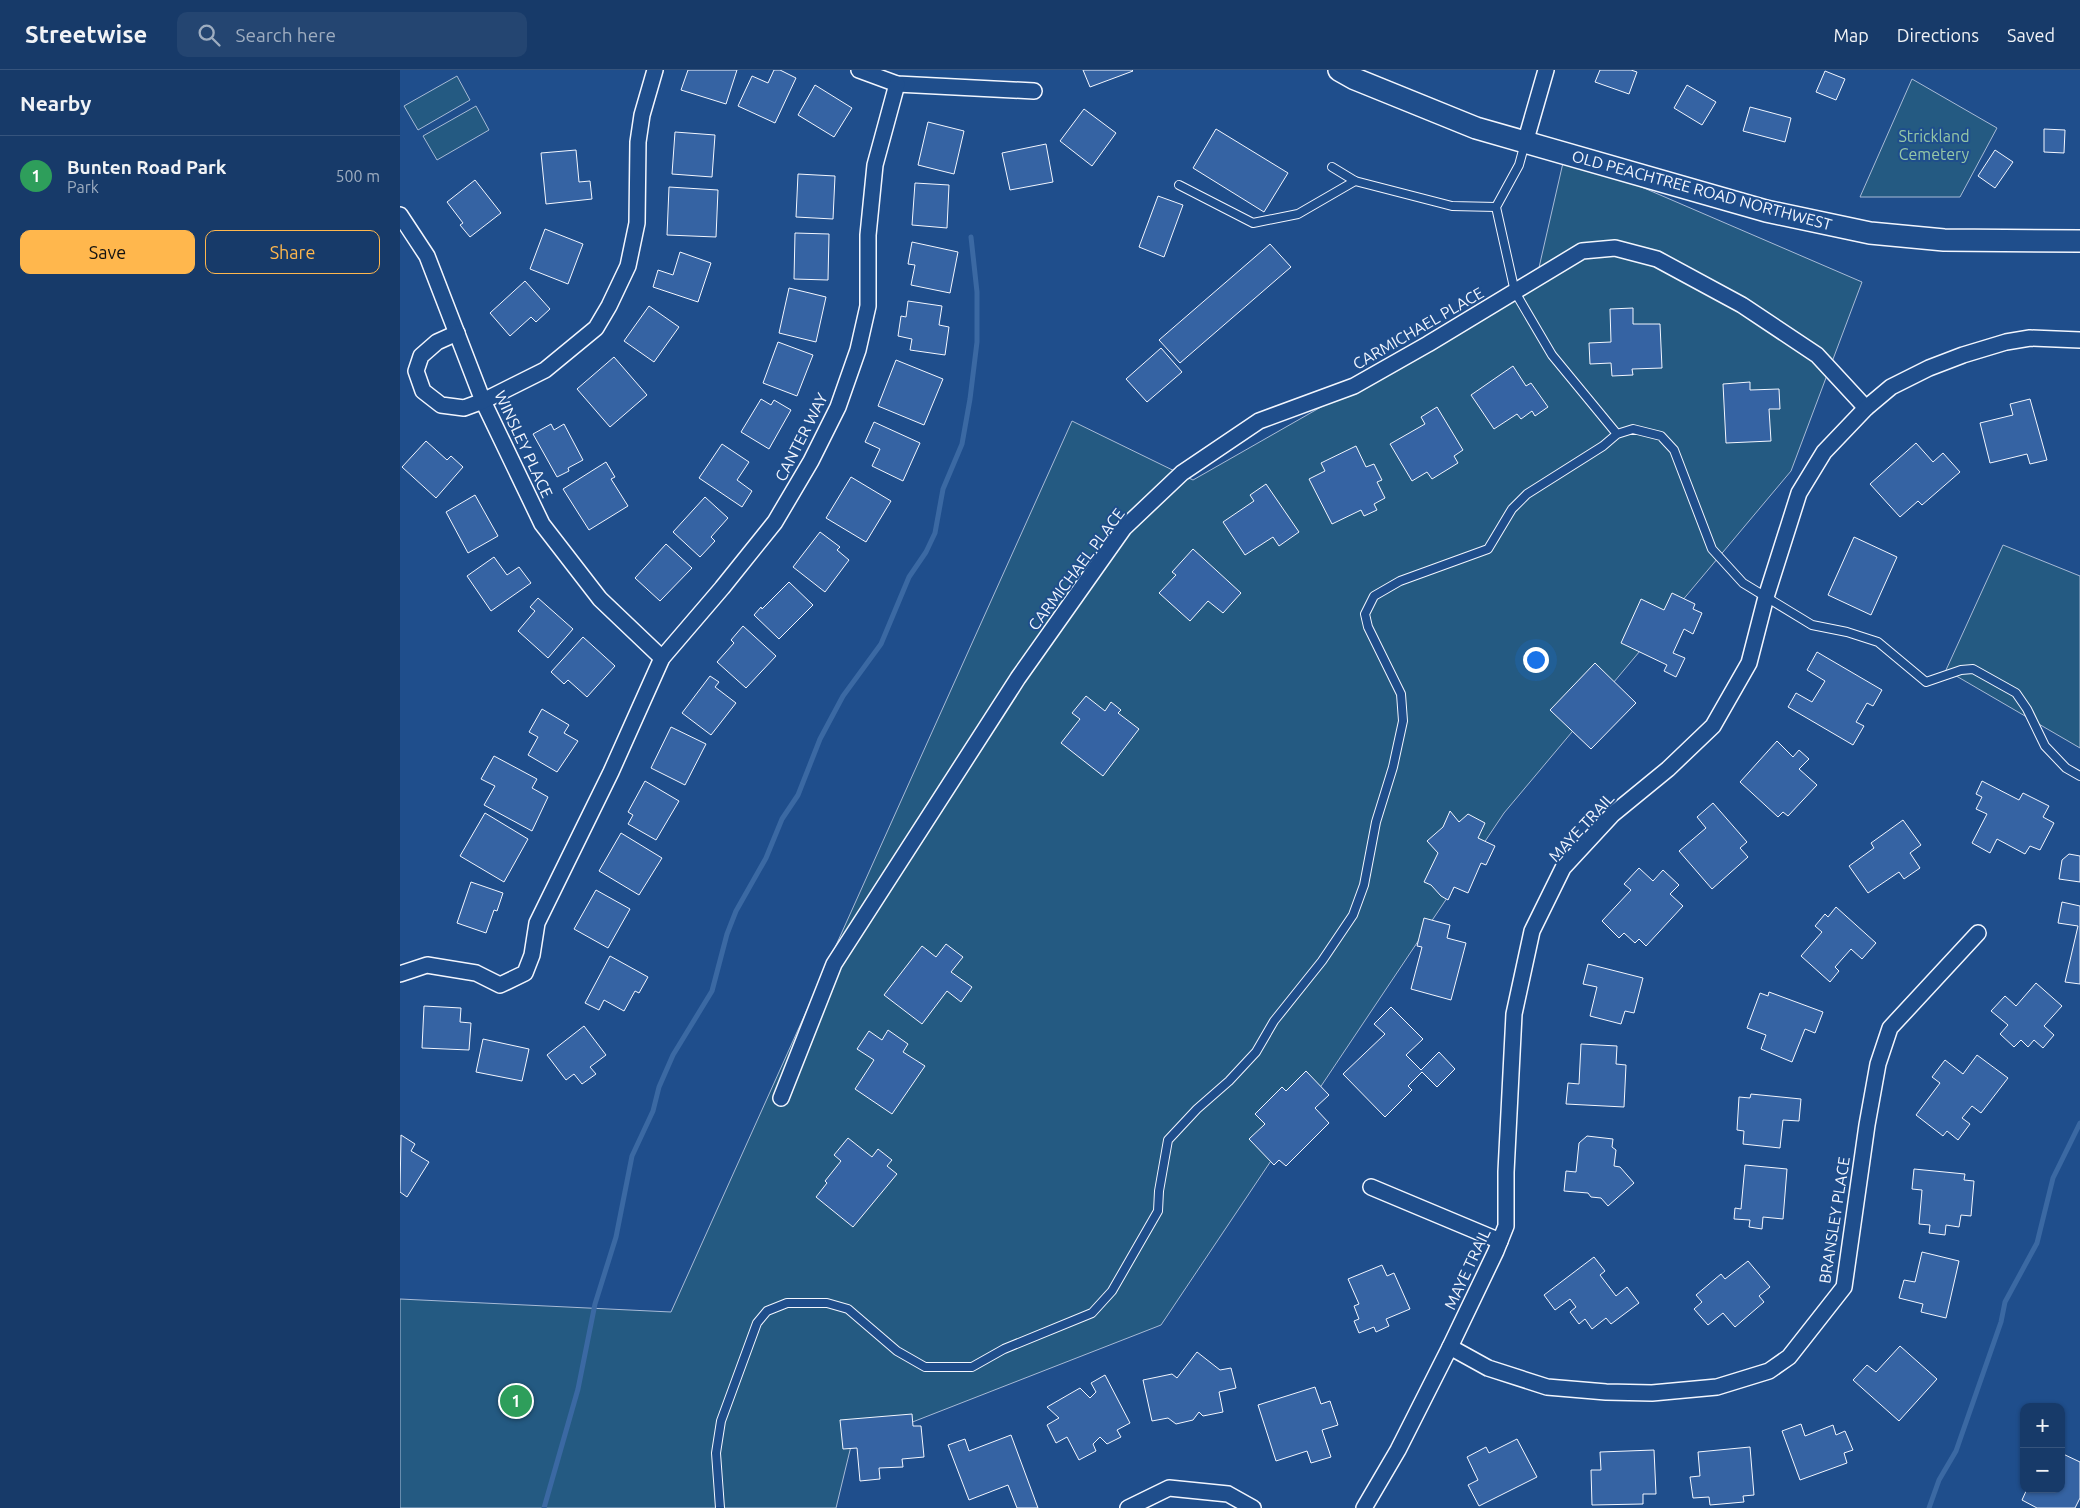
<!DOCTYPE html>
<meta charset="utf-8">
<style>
:root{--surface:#173a69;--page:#244571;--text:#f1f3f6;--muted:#9eadc0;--line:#36547d;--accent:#ffb74d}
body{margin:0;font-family:Ubuntu,sans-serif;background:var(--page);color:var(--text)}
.controls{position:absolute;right:15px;bottom:15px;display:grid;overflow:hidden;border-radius:10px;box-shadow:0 1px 4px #0004}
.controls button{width:45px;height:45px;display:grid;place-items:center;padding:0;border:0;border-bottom:1px solid var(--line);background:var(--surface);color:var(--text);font:25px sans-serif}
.you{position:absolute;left:1135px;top:589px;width:18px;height:18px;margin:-12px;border:4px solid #fff;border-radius:50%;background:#1a73e8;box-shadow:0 0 0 8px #1a73e833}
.badge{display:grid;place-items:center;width:32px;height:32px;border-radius:50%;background:var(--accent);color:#fff;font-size:16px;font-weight:700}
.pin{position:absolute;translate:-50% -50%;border:2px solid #fff;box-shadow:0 1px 5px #0006}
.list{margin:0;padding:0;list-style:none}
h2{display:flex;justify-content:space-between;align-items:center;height:65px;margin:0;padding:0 20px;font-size:21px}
h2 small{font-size:16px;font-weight:400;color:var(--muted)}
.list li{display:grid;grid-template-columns:32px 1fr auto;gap:15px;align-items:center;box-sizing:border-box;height:80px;padding:0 20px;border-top:1px solid var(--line)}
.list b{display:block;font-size:19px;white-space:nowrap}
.list p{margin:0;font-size:16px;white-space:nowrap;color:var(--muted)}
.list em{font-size:16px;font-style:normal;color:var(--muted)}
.actions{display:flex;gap:10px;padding:15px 20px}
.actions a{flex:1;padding:11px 0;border:1px solid var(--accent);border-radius:10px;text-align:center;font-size:18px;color:var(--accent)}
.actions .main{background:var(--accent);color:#111}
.icon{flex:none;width:28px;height:28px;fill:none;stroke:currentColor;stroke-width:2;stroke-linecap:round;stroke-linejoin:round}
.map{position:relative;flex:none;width:1680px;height:1438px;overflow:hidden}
header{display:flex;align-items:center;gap:30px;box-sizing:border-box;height:70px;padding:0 25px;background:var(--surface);border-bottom:1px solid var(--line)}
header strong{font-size:24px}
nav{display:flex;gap:28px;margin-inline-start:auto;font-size:18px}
.search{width:350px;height:45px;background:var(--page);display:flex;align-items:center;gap:12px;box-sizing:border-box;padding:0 18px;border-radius:10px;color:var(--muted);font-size:19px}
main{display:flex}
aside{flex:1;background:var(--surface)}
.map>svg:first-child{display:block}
.green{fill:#245a82;stroke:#a8bbd7}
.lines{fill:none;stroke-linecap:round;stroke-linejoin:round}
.stream{stroke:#3b69a3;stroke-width:5}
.building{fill:#3563a3;stroke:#f2f6ff}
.lane-casing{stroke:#f2f6ff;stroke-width:10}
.street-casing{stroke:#f2f6ff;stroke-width:18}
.secondary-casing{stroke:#f2f6ff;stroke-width:24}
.lane{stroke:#1f4e8c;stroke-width:8}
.street{stroke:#1f4e8c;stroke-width:15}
.secondary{stroke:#1f4e8c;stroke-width:21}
.labels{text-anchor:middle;stroke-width:4;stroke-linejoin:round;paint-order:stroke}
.park-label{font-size:16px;fill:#97c8a6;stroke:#1f4e8c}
.street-label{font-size:16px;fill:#f2f6ff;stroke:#1f4e8c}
</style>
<header>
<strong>Streetwise</strong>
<div class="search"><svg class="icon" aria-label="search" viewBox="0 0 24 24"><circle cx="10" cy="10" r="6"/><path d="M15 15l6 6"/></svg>Search here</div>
<nav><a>Map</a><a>Directions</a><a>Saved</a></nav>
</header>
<main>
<aside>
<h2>Nearby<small></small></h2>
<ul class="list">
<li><span class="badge" style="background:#2e9e5b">1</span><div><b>Bunten Road Park</b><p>Park</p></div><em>500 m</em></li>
</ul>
<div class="actions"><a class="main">Save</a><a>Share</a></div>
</aside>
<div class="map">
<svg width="1680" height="1438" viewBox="0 0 1680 1438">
<rect width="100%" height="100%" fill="#1f4e8c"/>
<g class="green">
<polygon points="57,6 70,30 18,60 4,36"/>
<polygon points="1512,9 1597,58 1560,127 1460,127"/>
<polygon points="76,36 89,60 37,90 23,66"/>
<polygon points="1165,84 1462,212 1391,401 1104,743 761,1255 451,1376 436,1438 0,1438 0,1229 271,1242 672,351 793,410 1135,215"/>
<polygon points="1603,475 1680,506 1680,678 1546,600"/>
</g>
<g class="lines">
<g class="stream">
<polyline points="144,1438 178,1319 195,1234 216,1167 232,1086 253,1041 259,1017 273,985 312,921 327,864 336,841 366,788 382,749 398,725 420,669 443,626 481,574 509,507 526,482 535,463 543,419 562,374 570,329 577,272 577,222 571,167"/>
<polyline points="1529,1438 1539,1410 1556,1381 1601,1252 1605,1232 1637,1173 1653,1108 1680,1053"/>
</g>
</g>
<g class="building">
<polygon points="288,0 337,0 326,34 281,20"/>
<polygon points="374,0 380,0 396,8 375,53 338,36 352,6 368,13"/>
<polygon points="683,0 732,0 733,1 690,17"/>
<polygon points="1200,0 1231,0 1237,2 1229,24 1195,12"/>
<polygon points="1425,1 1445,9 1436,30 1416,22"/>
<polygon points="415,15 452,38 434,67 398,45"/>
<polygon points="1287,15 1316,32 1302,55 1274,38"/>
<polygon points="1350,37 1391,48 1385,72 1343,61"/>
<polygon points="684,39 716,63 692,96 660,71"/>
<polygon points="528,52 564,61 554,104 518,95"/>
<polygon points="816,59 888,103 864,142 793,98"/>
<polygon points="1644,59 1665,60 1664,83 1644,82"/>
<polygon points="275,62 315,65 312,107 272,104"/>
<polygon points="646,74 653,112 610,120 602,83"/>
<polygon points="176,80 179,112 190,111 192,129 146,134 141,83"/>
<polygon points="1595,80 1613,92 1595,118 1578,106"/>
<polygon points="398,104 435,106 433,149 396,147"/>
<polygon points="75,110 101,143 70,167 60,155 63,153 47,132"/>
<polygon points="515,113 549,115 547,158 512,155"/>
<polygon points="269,117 318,120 316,167 267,165"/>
<polygon points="758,126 783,135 764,187 739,177"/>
<polygon points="145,159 183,174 168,214 130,199"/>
<polygon points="395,163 429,164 428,210 394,209"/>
<polygon points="512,172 558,182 550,223 511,215 515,195 508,194"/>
<polygon points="870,174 891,197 780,293 759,270"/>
<polygon points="280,182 311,193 298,232 253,217 258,200 273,205"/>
<polygon points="125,211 150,239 136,252 131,247 110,266 90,243"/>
<polygon points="389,218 426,227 416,272 379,263"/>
<polygon points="508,231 542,236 539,255 549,257 545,285 510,280 512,269 498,266 501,246 506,247"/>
<polygon points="249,236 279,257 254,292 224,271"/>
<polygon points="1233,238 1233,254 1260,254 1262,298 1232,299 1233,305 1212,306 1211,293 1190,294 1189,273 1211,272 1210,239"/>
<polygon points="378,272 413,285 397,326 363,313"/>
<polygon points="761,278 782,302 747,332 726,309"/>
<polygon points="214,287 247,325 210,357 177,319"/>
<polygon points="496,290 543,309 524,355 478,336"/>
<polygon points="1113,296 1126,316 1131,313 1148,337 1135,346 1132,341 1121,349 1117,344 1094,359 1071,325"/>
<polygon points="1350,312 1350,320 1379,319 1380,339 1369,339 1371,371 1326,373 1323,314"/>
<polygon points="361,329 371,335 374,330 391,340 369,379 341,362"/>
<polygon points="1630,329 1647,390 1630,394 1627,384 1590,393 1580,353 1613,345 1610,334"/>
<polygon points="1037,337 1063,380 1054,386 1058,393 1032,409 1027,402 1012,411 990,374 1025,354 1021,347"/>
<polygon points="474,352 520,373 503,411 472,396 480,379 465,372"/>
<polygon points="151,354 154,360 164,354 183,390 168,398 169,401 157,407 133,364"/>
<polygon points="26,371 47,390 51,386 63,397 36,428 2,397"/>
<polygon points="1516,373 1533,392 1543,383 1560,402 1522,435 1518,431 1500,447 1470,414"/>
<polygon points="322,374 349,392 337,410 352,421 342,437 299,408"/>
<polygon points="956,376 966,397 974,394 982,410 977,412 985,428 974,434 977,440 964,446 961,440 932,454 909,409 925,401 921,393"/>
<polygon points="206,392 215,407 211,409 228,436 189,460 163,419"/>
<polygon points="451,407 491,431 466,472 426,448"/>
<polygon points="866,414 899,462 879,476 873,467 845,485 823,452 854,431 850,425"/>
<polygon points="75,425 98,466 68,483 46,442"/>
<polygon points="305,427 328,448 311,467 315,471 300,487 273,462"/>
<polygon points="420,462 440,477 437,480 449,490 425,522 393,497"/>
<polygon points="1454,467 1497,487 1471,545 1428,525"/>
<polygon points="266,474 292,498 260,531 235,508"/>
<polygon points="793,479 841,523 823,543 808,531 790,551 759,523 776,505 772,502"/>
<polygon points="94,487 107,505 119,497 131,513 91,541 67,506"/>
<polygon points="389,512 413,535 379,569 354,545 361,537 362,539"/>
<polygon points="1272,523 1295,534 1293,539 1302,543 1293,564 1284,559 1273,583 1285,588 1276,607 1264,601 1267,595 1221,573 1241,529 1264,540"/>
<polygon points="138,528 173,559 148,588 118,561 135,541 130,537"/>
<polygon points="343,556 376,586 346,618 317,592 334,573 331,570"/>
<polygon points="183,567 215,596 187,627 168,610 164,614 151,602"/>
<polygon points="1417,582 1482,620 1473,636 1467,633 1456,652 1464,656 1453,675 1388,637 1396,623 1412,632 1425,611 1407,600"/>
<polygon points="1195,593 1236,633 1191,679 1150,640"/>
<polygon points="310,606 319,612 315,617 336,633 311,665 282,643"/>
<polygon points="686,626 705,641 711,632 721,640 718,643 739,659 703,706 661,673 680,649 672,643"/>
<polygon points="142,639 169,655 164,663 178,671 157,702 128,685 138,667 129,662"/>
<polygon points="271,657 306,674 285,715 251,698"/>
<polygon points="1377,671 1393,687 1399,680 1409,689 1399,699 1417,715 1388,746 1383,742 1378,747 1340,712"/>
<polygon points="94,686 137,709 132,718 148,727 132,761 84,735 95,716 81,709"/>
<polygon points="245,711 279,731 256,770 228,754 233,745 228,742"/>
<polygon points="1582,711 1619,730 1623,723 1649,736 1643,747 1654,753 1640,780 1630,776 1625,784 1597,769 1590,783 1572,773 1587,744 1576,739 1582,727 1576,724"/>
<polygon points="1313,733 1347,772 1340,778 1348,787 1312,819 1279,781 1306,758 1297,747"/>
<polygon points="1050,741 1059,752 1068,744 1085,753 1078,768 1095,776 1086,795 1081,793 1068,823 1054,817 1048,830 1041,826 1031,815 1024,812 1038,783 1027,771 1043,757"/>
<polygon points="85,743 128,769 104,812 60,786"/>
<polygon points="1503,750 1521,775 1510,783 1520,798 1504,809 1499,802 1468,823 1449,796 1474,778 1471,773"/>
<polygon points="221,763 262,788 239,825 199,801"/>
<polygon points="1669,784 1680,786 1680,812 1659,809 1662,790"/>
<polygon points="1239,798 1253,811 1263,800 1279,815 1270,824 1283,836 1246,876 1239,869 1235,873 1224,863 1219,868 1202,851 1231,820 1224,814"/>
<polygon points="71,812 103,823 97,841 94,840 86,863 57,853"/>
<polygon points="196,820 230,839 208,878 174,859"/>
<polygon points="1662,832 1680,836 1680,914 1665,912 1678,856 1658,853"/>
<polygon points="1436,837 1476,873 1462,889 1451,879 1435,897 1439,901 1430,912 1401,886 1422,862 1415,856 1425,844 1428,847"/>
<polygon points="1024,848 1050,855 1047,868 1066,873 1051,930 1011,919 1022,877 1017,876"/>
<polygon points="546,874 563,887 551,902 572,917 561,932 547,921 522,954 484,925 522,876 536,887"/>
<polygon points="210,886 248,907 239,923 235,921 224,941 204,930 199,940 185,933"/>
<polygon points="1188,894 1243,908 1234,943 1225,941 1221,954 1190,946 1197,917 1183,914"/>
<polygon points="1636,913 1662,936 1644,956 1654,965 1643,978 1634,970 1628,977 1621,970 1614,977 1600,964 1608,955 1591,941 1605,926 1616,936"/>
<polygon points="1369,922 1423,942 1415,963 1405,959 1392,992 1361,979 1366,965 1347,958 1360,923 1368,926"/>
<polygon points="24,936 61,938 60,952 71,953 69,980 22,978"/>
<polygon points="991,937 1023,969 1006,985 1021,1000 1039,982 1055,999 1037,1017 1022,1002 1008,1016 1012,1020 985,1047 943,1004 985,964 974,954"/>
<polygon points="184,956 206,985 190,997 196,1004 182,1014 174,1004 166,1010 147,985"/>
<polygon points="488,960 508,974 503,982 525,996 492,1044 455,1019 474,990 457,979 469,961 482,970"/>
<polygon points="83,969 129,979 122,1011 76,1002"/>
<polygon points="1181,974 1217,976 1216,994 1226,995 1224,1037 1166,1034 1168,1013 1179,1014"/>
<polygon points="1577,985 1608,1008 1581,1043 1572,1036 1562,1048 1570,1054 1558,1070 1547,1061 1543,1066 1516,1045 1540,1013 1532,1007 1545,990 1563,1004"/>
<polygon points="906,1001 929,1025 915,1038 929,1053 886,1096 879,1090 874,1095 849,1069 865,1054 855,1044 882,1017 886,1021"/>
<polygon points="1351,1024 1401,1029 1399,1051 1383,1050 1380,1078 1343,1074 1344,1061 1337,1060 1339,1027 1350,1028"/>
<polygon points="1,1065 15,1074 11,1081 29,1092 7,1127 0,1122"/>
<polygon points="1187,1066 1213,1069 1212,1077 1216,1080 1214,1096 1220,1097 1234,1113 1208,1136 1201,1128 1191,1127 1188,1123 1164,1121 1166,1101 1176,1102 1179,1073"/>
<polygon points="448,1068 472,1087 478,1079 492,1090 487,1096 497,1104 453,1157 416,1127 427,1113 425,1111 441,1091 434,1085"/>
<polygon points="1345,1095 1387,1099 1383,1149 1363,1147 1362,1159 1349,1157 1350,1150 1334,1149 1335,1138 1341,1139"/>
<polygon points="1514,1099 1565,1104 1564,1110 1574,1111 1571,1146 1561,1145 1559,1157 1546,1155 1545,1165 1529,1163 1530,1155 1519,1154 1522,1120 1512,1119"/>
<polygon points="1522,1182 1559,1191 1546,1248 1521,1242 1523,1234 1499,1228 1504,1210 1515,1212"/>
<polygon points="1194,1187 1205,1201 1200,1205 1216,1226 1227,1217 1239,1233 1211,1254 1206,1248 1192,1259 1185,1249 1179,1254 1170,1242 1176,1237 1170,1229 1155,1240 1144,1225"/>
<polygon points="1348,1191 1370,1217 1359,1226 1364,1232 1335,1257 1323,1243 1308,1255 1294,1239 1302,1232 1296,1225 1321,1204 1325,1209"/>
<polygon points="982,1195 987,1206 994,1203 1010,1239 986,1249 989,1256 976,1262 974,1257 959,1263 954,1251 959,1249 954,1236 959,1234 948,1209"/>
<polygon points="1500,1276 1537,1309 1499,1351 1453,1310 1467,1295 1476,1302"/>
<polygon points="797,1282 820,1300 831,1298 836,1318 819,1322 823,1342 803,1346 799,1342 793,1350 776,1354 768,1348 752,1351 743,1310 772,1304 777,1308"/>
<polygon points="705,1305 730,1353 717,1360 721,1367 707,1374 700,1367 693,1374 696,1381 679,1390 667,1367 656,1373 647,1355 659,1348 647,1337 680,1318 690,1328 696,1322 691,1313"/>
<polygon points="915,1317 921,1334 930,1331 938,1355 922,1360 931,1387 911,1393 907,1381 876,1391 858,1335"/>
<polygon points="512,1344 513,1356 521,1356 524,1387 502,1389 503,1397 479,1398 480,1409 460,1411 457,1378 443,1379 440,1350"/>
<polygon points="1401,1354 1405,1366 1433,1355 1436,1365 1445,1361 1453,1380 1444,1383 1447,1393 1400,1410 1382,1361"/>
<polygon points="611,1365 638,1438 617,1438 608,1415 569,1430 548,1375 565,1369 569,1381"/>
<polygon points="1117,1369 1137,1407 1079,1436 1068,1415 1078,1410 1067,1387 1086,1377 1089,1383"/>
<polygon points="1350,1377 1354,1425 1343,1426 1344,1432 1310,1435 1309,1427 1293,1428 1290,1407 1300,1406 1298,1382"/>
<polygon points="1254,1380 1256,1424 1243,1424 1243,1434 1192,1435 1191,1400 1201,1400 1200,1382"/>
<polygon points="1661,1383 1680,1392 1680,1428 1675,1438 1637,1438 1622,1430 1627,1419 1661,1419"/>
</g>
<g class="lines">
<defs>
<g id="lane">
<polyline points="1125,73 1119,95 1096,137 1115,222 1152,285 1217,364"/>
<polyline points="932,97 955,111 1052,136 1096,137"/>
<polyline points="779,115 853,153 898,144 955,111"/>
<polyline points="320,1438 316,1383 321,1351 357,1253 367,1241 387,1233 427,1233 448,1239 497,1281 525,1297 572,1297 604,1279 692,1243 712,1221 758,1141 759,1121 768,1070 797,1039 829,1011 856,982 874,951 922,891 953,845 964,815 976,752 993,697 1003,651 1001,624 968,557 965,544 974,526 1000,511 1088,479 1112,439 1127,424 1203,376 1217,364 1233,359 1261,366 1274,380 1312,479 1343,513 1412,555 1447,562 1478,572 1526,612 1561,600 1573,599 1616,623 1627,639 1645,676 1666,698 1680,706"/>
</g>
<g id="street">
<polyline points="459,0 497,14 634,21"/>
<polyline points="1125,73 1146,0"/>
<polyline points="0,145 27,186 83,331 142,454 200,529 262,588"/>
<polyline points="57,263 37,272 21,286 16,301 23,321 41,335 64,338 83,331 145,300 196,258 209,236 228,196 237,153 238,72 242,45 255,0"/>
<polyline points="0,904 27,895 76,903 100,915 125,903 132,885 137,853 211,702 262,588 322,518 375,452 411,391 438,337 458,280 468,236 468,165 475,95 497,14"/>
<polyline points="381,1028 434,894 618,608 724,458 782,403 859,351 954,316 1028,274 1182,181 1215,178 1257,189 1342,235 1417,285 1466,338"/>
<polyline points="971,1117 1100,1171"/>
<polyline points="1050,1277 1088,1298 1147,1317 1206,1322 1252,1323 1317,1317 1369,1301 1389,1287 1444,1217 1467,1055 1478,994 1490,958 1578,863"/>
<polyline points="728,1438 769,1418 828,1424 853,1438"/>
<polyline points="964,1438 998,1380 1050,1277 1096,1181 1106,1156 1106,1102 1114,944 1132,861 1163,798 1213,744 1268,699 1313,656 1349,593 1366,527 1399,423 1424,382 1466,338 1491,317 1529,298 1563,285 1606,272 1630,268 1680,270"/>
</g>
<polyline id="secondary" points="939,0 955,9 1076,58 1366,141 1470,163 1544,170 1680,171"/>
</defs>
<use href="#lane" class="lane-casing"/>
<use href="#street" class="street-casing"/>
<use href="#secondary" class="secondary-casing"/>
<use href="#lane" class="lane"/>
<use href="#street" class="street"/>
<use href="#secondary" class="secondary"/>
</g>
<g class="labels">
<g class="park-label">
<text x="1534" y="72">Strickland<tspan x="1534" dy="18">Cemetery</tspan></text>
</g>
<g class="street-label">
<text transform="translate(1302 120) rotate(15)" y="6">OLD PEACHTREE ROAD NORTHWEST</text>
<text transform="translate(1018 258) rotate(-30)" y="6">CARMICHAEL PLACE</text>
<text transform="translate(401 367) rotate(-63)" y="6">CANTER WAY</text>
<text transform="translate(124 374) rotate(65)" y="6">WINSLEY PLACE</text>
<text transform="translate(676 499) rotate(-53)" y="6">CARMICHAEL PLACE</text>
<text transform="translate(1181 757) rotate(-47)" y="6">MAYE TRAIL</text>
<text transform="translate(1434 1150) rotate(-81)" y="6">BRANSLEY PLACE</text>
<text transform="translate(1067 1199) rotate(-65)" y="6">MAYE TRAIL</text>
</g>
</g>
</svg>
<div class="controls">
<button>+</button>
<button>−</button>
</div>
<div class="you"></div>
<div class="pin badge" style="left:116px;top:1331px;background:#2e9e5b">1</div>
</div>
</main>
